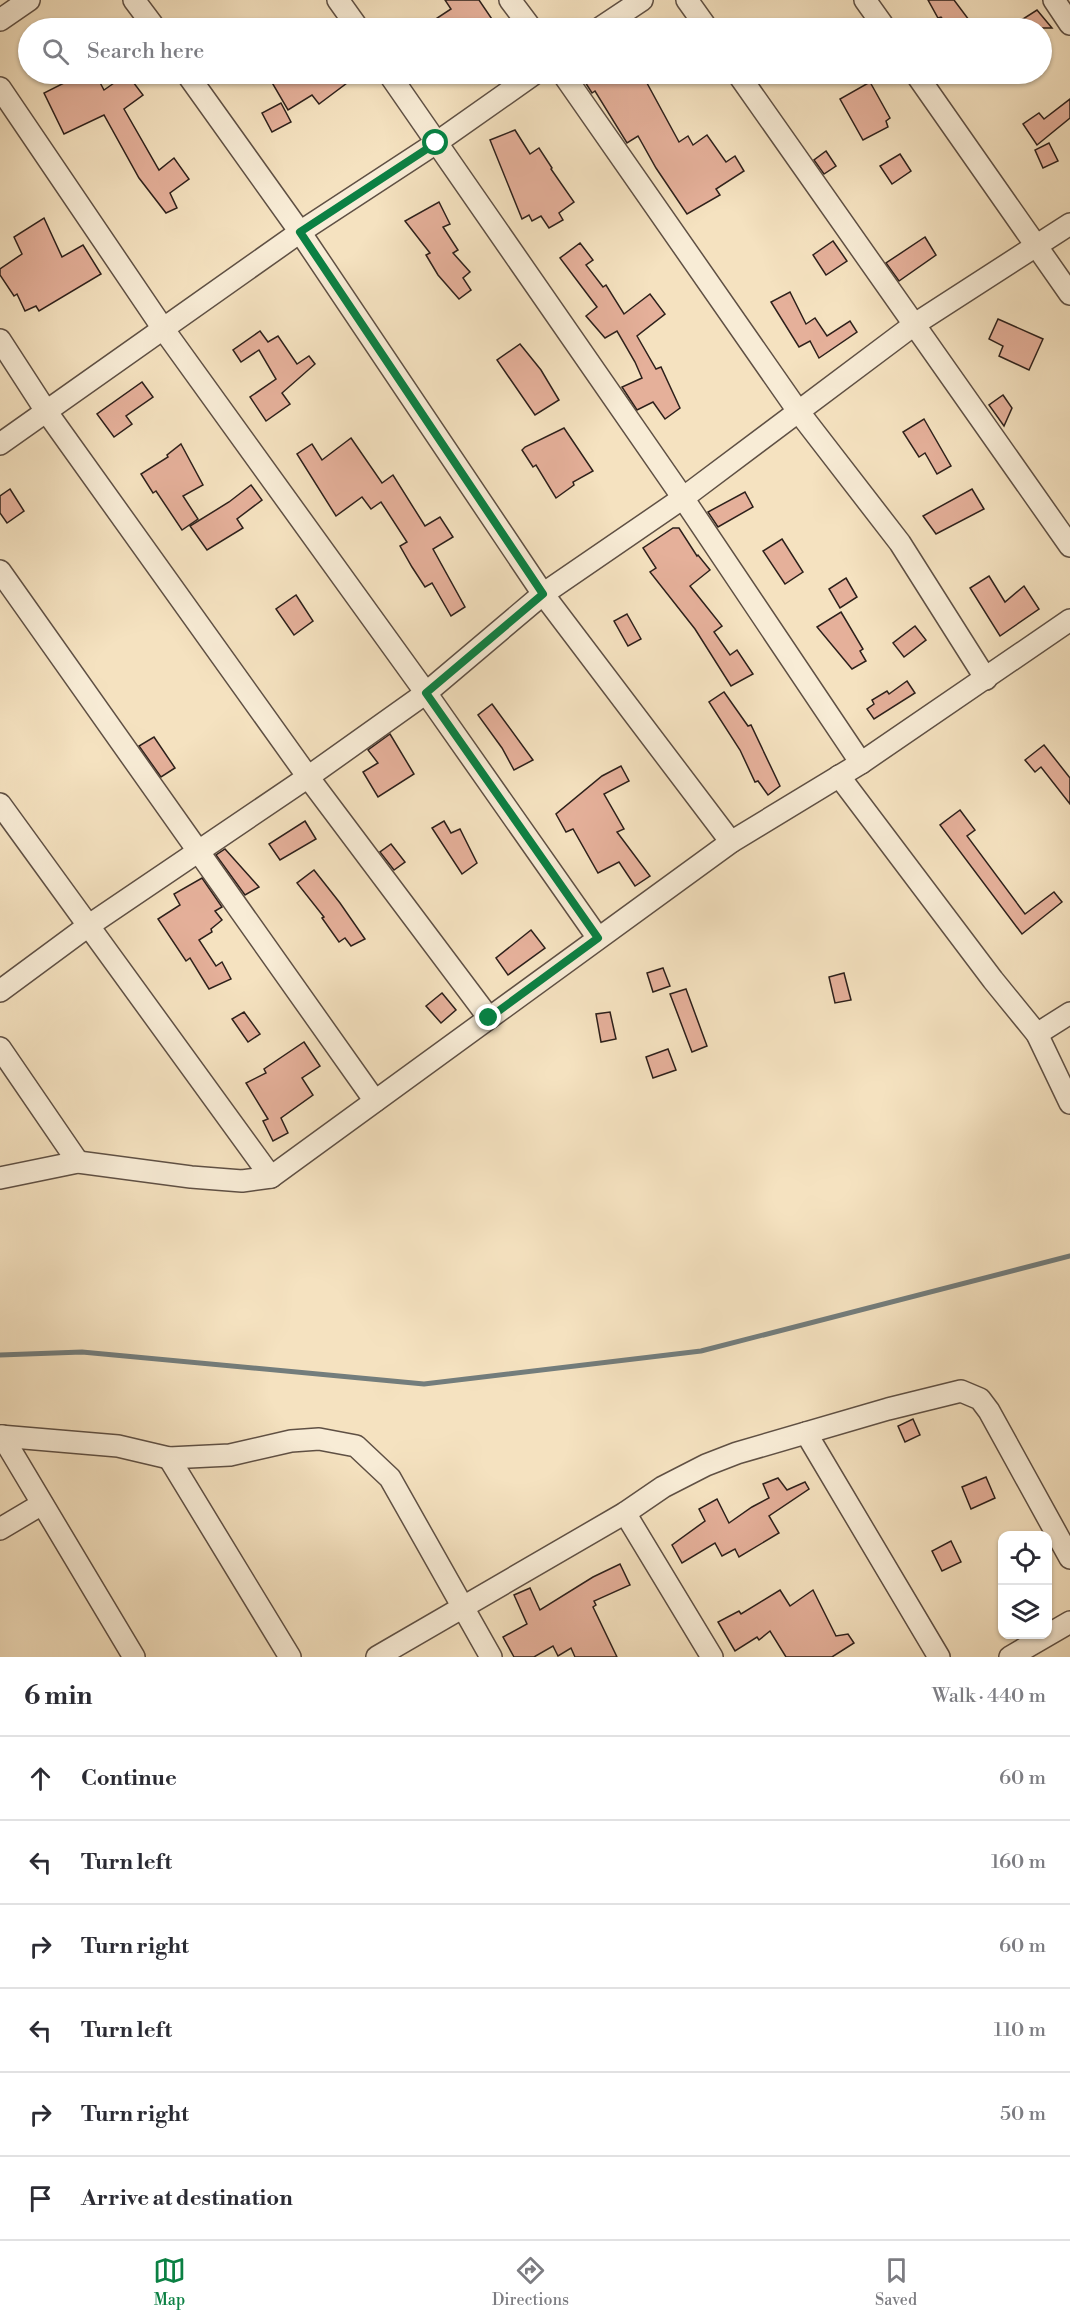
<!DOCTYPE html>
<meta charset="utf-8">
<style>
:root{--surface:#fff;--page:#f7f7f7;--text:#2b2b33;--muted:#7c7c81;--line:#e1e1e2;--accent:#0b8043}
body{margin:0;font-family:"Libre Bodoni",serif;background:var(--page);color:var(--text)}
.controls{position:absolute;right:18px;bottom:18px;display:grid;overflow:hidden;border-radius:12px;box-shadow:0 2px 4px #0004}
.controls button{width:54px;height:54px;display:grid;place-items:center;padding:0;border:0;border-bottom:2px solid var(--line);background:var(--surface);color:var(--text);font:30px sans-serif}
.stop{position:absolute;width:18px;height:18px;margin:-14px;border:4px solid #0b8043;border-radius:50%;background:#fff}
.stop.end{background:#0b8043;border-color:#fff;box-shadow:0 2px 6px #0008}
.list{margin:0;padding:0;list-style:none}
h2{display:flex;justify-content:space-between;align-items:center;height:78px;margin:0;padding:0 24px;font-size:26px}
h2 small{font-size:20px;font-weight:400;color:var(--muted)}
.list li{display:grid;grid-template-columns:39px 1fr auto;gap:18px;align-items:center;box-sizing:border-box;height:84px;padding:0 24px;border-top:2px solid var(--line)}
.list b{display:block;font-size:22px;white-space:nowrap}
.list em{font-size:20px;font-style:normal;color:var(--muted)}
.icon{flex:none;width:33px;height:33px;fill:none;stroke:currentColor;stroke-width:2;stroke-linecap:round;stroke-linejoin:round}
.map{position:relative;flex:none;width:1070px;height:1657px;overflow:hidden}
.search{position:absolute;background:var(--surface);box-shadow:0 2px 4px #0004;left:18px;right:18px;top:18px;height:66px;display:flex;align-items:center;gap:15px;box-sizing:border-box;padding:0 21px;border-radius:33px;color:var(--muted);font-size:22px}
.sheet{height:582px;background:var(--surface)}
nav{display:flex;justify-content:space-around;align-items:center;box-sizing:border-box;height:84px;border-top:2px solid var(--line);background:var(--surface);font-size:16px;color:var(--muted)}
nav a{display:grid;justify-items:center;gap:3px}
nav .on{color:var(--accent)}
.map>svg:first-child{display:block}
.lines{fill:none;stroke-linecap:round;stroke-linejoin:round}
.stream{stroke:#737d7c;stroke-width:5}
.building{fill:#e5b09a;stroke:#2d201b;stroke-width:1.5}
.street-casing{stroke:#5f5044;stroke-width:24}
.street{stroke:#f8ecd6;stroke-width:21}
.route{stroke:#0b8043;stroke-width:8}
</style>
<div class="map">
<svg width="1070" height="1657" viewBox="0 0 1070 1657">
<rect width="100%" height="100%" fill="#f5e2c0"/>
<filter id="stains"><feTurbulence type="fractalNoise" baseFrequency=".00333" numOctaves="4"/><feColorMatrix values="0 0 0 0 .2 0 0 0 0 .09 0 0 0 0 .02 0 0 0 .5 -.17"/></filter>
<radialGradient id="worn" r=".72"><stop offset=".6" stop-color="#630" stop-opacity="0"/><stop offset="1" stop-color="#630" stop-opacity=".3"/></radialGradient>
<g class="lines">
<polyline class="stream" points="0,1355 82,1352 424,1384 701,1351 1070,1256"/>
</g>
<g class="building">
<polygon points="445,0 479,0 498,28 422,28 451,9"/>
<polygon points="928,0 954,0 975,28 950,28 941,17 938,18"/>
<polygon points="1037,10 1052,28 1009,28"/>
<polygon points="62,74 92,74 95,78 97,77 104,90 127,74 143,95 124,109 159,170 174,158 189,179 170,193 177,208 166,213 139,178 104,115 64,134 44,93 68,81"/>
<polygon points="267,74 359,74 319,104 312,95 288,110"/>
<polygon points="580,74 642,74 679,142 688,136 693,145 707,135 726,162 735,156 744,171 716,189 720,195 687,214 656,168 638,136 627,143 595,91 592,93"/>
<polygon points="870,82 890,118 886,121 888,127 863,140 840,99"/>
<polygon points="1070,99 1070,118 1037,145 1023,124 1039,113 1044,119"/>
<polygon points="281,103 291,122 272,132 262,113"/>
<polygon points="515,130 530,154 539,148 552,168 551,169 574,202 559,213 563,220 549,228 541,216 532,221 529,215 522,219 490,140"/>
<polygon points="1049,143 1058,161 1043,168 1035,150"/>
<polygon points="826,151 836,166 824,174 814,160"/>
<polygon points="900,154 911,171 892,184 880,166"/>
<polygon points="439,202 450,224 443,227 458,250 453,253 470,272 463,278 471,290 459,299 438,275 426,255 430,253 405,221"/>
<polygon points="44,218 62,257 83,245 101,274 39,311 36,306 25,311 17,294 14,296 0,275 0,269 22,254 14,237"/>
<polygon points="925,237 936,255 899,281 886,263"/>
<polygon points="833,241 847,261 826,275 813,255"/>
<polygon points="580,243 593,260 586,265 603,287 606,285 624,314 650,294 665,314 637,336 656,369 661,367 680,408 665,419 653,402 637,410 622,387 642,378 635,362 617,331 605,338 586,316 597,307 560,258"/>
<polygon points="790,292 806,324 815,318 827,336 850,321 857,332 819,358 810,341 799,347 771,302"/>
<polygon points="998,319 1043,339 1029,370 999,356 1003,346 989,339"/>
<polygon points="260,331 268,342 278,336 297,364 309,356 315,364 282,393 290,404 266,421 250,397 276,379 259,350 241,362 233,350"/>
<polygon points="520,344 541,370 559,400 535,415 497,360"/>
<polygon points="142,382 153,397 126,416 132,424 114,437 97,414"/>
<polygon points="1003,395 1012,408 1004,426 989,405"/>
<polygon points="924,419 951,466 937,474 925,453 919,457 903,432"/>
<polygon points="564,428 593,471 573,482 574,485 556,498 536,465 533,467 522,450 525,447"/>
<polygon points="351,438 382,483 393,475 425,526 440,517 453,537 433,549 465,607 451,616 432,583 425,587 412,567 400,546 407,542 381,502 371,509 362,497 336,516 297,454 312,444 322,460"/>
<polygon points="181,444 203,485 183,496 198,519 182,530 156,491 153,493 141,474 168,457 167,455"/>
<polygon points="251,485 262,500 237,519 243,528 207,550 190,526 229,502"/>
<polygon points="10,489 24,511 7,523 0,513 0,496"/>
<polygon points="972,489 984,509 936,534 923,516"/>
<polygon points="745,492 753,507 718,527 708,512"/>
<polygon points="673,528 679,528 697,556 698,555 710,570 690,586 722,626 714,632 730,655 737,650 753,674 731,686 695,629 650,572 656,568 643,548"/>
<polygon points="782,539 803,572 785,584 763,551"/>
<polygon points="989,576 1005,602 1024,586 1039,609 1000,636 970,588"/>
<polygon points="846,578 857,597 840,608 829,589"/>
<polygon points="296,595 313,621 294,635 276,609"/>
<polygon points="841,612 863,649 860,651 866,661 852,669 817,627"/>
<polygon points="627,614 641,639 628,646 614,621"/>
<polygon points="915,626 926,640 904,657 893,643"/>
<polygon points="907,681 915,693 874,719 867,709 874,704 872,700 887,691 889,694"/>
<polygon points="724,692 748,726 751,725 780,786 768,795 758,781 755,782 740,750 709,702"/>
<polygon points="492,704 533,760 514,770 502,748 478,715"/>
<polygon points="390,734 414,774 378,797 363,772 378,763 368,750"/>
<polygon points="154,737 175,768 161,777 139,746"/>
<polygon points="1044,745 1070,778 1070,804 1041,767 1035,772 1025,760"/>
<polygon points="621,766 629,781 604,794 624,829 617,832 650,876 635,886 619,862 598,873 573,829 566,832 556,814 602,776"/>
<polygon points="960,810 975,830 967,836 1025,914 1054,892 1062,902 1022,934 940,825"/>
<polygon points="305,821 316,839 280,860 269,844"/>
<polygon points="444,821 451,833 460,829 477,863 462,874 432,828"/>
<polygon points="391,844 405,862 394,870 380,852"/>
<polygon points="225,849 259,887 245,895 216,855"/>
<polygon points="314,870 340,903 365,939 351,946 345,938 339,942 322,918 324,917 297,883"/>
<polygon points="202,878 222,907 215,911 222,920 211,929 212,932 199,940 216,966 222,962 231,979 209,989 190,958 186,961 158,919 180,905 174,894"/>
<polygon points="531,930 545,948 508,975 496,958"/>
<polygon points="663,968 670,986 653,992 647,973"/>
<polygon points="844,973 851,1000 835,1003 829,977"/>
<polygon points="686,989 707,1046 692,1052 670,994"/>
<polygon points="442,993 456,1010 441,1023 426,1006"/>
<polygon points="244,1012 260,1034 248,1042 232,1019"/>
<polygon points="610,1012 616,1039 601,1042 596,1014"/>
<polygon points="304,1042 320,1066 302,1078 313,1095 281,1118 288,1133 273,1141 263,1121 268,1119 246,1083 266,1073 264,1069"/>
<polygon points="668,1049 676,1070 653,1078 646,1057"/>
<polygon points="913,1419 920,1435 905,1442 898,1426"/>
<polygon points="986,1477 995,1498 971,1509 962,1487"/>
<polygon points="778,1478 787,1490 805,1482 809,1489 769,1516 779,1533 739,1557 735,1549 722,1556 715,1543 682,1563 672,1545 705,1521 699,1509 717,1499 729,1523 752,1507 769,1498 763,1484"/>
<polygon points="951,1541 961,1562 942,1571 932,1551"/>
<polygon points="620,1564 630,1585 594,1601 596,1605 593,1607 617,1657 575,1657 571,1648 558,1656 553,1646 534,1657 514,1657 503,1637 527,1624 514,1595 530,1588 540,1610 593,1577"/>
<polygon points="780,1590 790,1606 813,1590 836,1636 848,1634 854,1643 832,1657 786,1657 770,1631 759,1640 757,1637 735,1651 718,1622 739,1611 741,1614"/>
</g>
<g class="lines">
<defs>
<g id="street">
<polyline points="134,0 155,28"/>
<polyline points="338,0 358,28"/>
<polyline points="510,0 531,28"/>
<polyline points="687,0 707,28"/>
<polyline points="865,0 885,28"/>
<polyline points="1054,0 1070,24"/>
<polyline points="0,20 29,0"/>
<polyline points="600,28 642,0"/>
<polyline points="187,74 300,232 543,594 731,842"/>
<polyline points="389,74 683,498 861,763"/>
<polyline points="563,74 798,411 900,543 986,679"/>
<polyline points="738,74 1070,546"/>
<polyline points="916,74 1070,294"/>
<polyline points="0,88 164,330 426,693 598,938"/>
<polyline points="0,340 46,411 308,777 489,1018"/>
<polyline points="0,444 300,232 436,143 534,74"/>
<polyline points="0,571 375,1101"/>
<polyline points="839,776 993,980 1037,1034 1070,1103"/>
<polyline points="0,804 271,1177"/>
<polyline points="0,991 88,926 308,777 426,693 543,594 683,498 915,324 1070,224"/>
<polyline points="1037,1034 1070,1013"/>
<polyline points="0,1048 78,1162"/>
<polyline points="0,1178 78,1162 191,1177 242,1181 271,1177 731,842 861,763 1070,620"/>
<polyline points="806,1433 939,1657"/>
<polyline points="0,1436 118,1446 169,1458 230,1455 291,1441 319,1439 356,1446 390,1478 491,1657"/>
<polyline points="2,1436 134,1657"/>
<polyline points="169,1458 290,1657"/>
<polyline points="625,1513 712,1657"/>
<polyline points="0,1529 42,1504"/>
<polyline points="377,1657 625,1513 663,1487 706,1465 737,1453 888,1409 961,1391 980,1399 989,1411 1070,1558"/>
<polyline points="1010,1657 1070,1622"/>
</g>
</defs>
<use href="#street" class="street-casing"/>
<use href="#street" class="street"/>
</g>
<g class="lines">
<polyline class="route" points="436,143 300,232 543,594 426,693 598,938 489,1018"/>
</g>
<rect width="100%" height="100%" filter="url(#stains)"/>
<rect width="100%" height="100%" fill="url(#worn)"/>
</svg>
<div class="controls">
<button><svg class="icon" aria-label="locate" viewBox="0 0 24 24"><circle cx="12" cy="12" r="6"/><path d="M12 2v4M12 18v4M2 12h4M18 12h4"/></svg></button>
<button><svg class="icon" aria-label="layers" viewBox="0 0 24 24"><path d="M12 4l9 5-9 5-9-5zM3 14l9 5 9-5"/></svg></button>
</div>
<div class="stop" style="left:436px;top:143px"></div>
<div class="stop end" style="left:489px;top:1018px"></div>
<div class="search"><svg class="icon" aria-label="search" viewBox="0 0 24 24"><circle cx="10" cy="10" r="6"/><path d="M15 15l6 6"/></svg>Search here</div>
</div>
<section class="sheet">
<h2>6 min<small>Walk · 440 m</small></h2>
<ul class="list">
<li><svg class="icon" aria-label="ahead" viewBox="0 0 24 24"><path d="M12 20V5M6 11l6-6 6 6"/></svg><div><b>Continue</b></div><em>60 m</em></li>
<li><svg class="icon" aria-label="left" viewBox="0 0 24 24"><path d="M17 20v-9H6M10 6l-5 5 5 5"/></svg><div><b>Turn left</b></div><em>160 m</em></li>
<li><svg class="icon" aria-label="right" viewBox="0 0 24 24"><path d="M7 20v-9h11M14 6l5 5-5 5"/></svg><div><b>Turn right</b></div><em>60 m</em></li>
<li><svg class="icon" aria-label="left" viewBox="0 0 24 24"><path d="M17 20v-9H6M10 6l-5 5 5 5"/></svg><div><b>Turn left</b></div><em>110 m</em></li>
<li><svg class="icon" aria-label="right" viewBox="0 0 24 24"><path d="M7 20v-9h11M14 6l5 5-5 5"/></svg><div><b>Turn right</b></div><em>50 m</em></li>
<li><svg class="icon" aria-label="arrive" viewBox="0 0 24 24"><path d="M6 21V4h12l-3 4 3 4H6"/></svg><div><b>Arrive at destination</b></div></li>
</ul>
</section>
<nav>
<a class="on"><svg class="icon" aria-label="map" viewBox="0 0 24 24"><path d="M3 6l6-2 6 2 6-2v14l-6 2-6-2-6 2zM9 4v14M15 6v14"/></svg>Map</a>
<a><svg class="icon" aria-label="directions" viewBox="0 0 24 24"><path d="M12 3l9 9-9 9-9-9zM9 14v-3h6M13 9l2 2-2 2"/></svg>Directions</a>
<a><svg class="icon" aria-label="saved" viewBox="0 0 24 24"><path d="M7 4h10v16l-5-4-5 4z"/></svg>Saved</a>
</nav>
